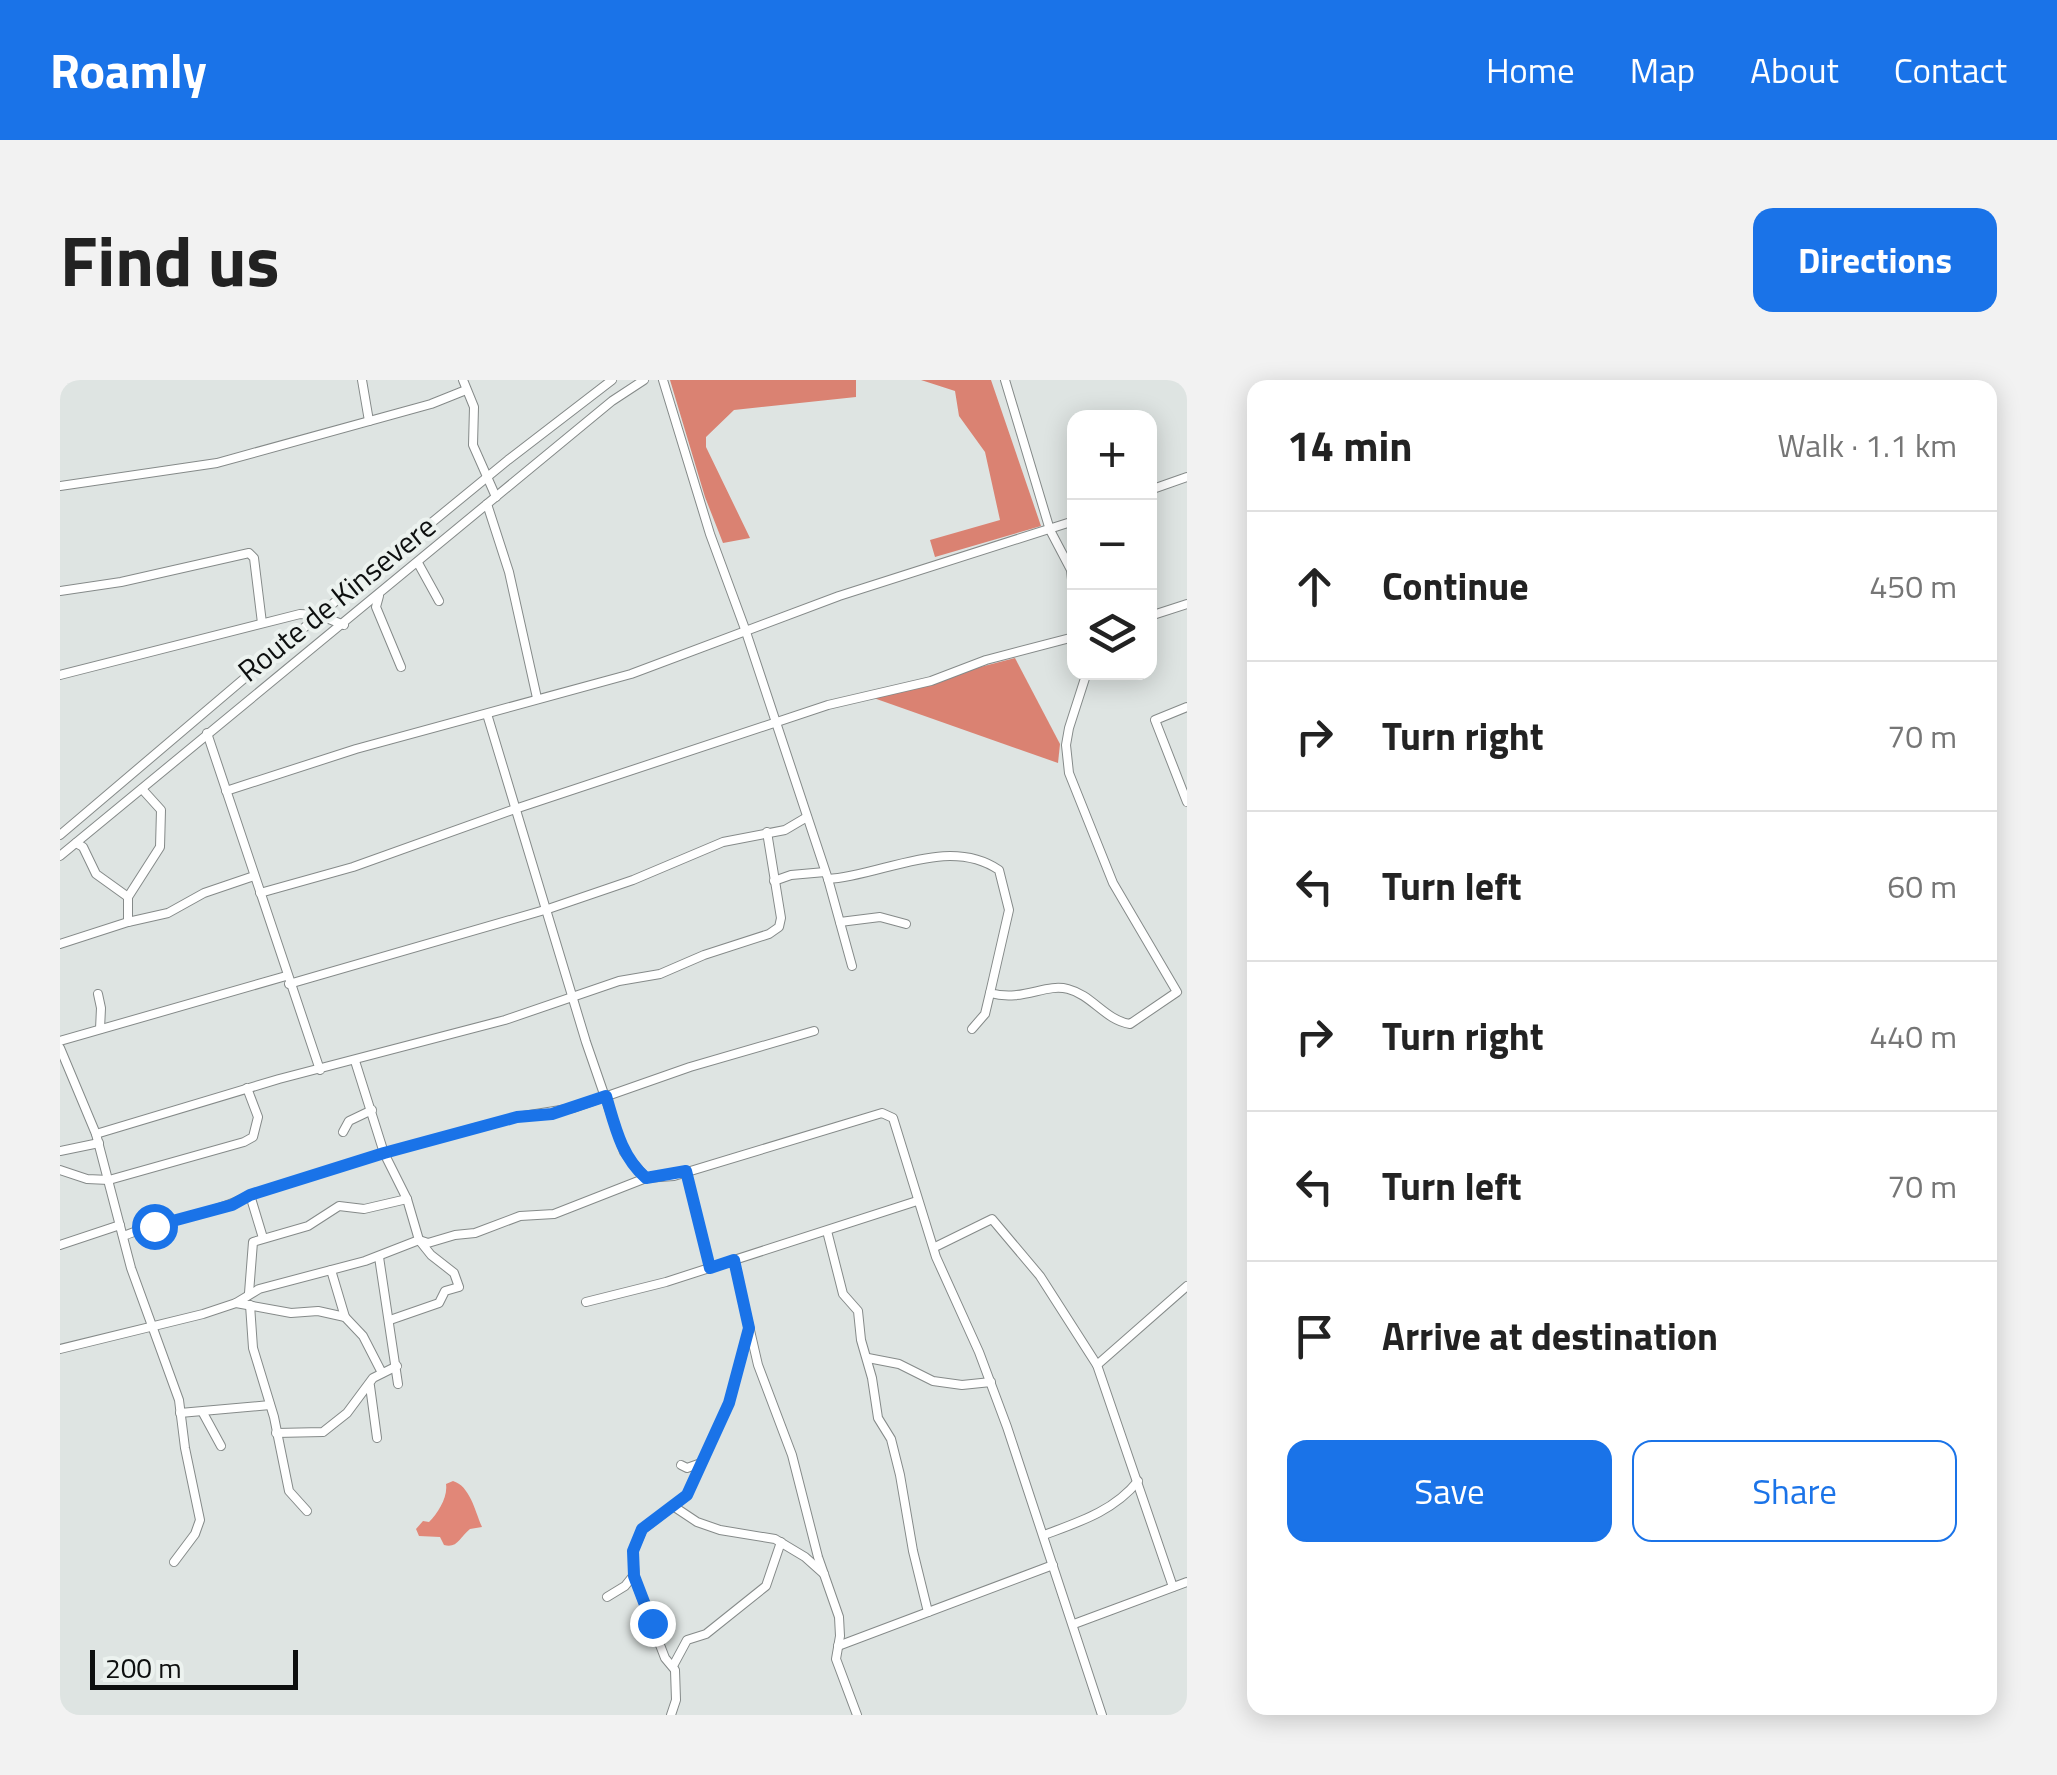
<!DOCTYPE html>
<meta charset="utf-8">
<style>
:root{--surface:#fff;--page:#f2f2f2;--text:#222;--muted:#767676;--line:#e0e0e0;--accent:#1a73e8}
body{margin:0;font-family:"Titillium Web",sans-serif;background:var(--page);color:var(--text)}
.controls{position:absolute;right:30px;top:30px;display:grid;overflow:hidden;border-radius:20px;box-shadow:0 5px 25px #0003}
.controls button{width:90px;height:90px;display:grid;place-items:center;padding:0;border:0;border-bottom:2px solid var(--line);background:var(--surface);color:var(--text);font:50px sans-serif}
.scale{position:absolute;left:30px;bottom:25px;width:208px;box-sizing:border-box;padding-left:10px;border:5px solid #0d0f0f;border-top:0;font-size:28px;line-height:35px;white-space:nowrap;color:#0d0f0f;-webkit-text-stroke:8px #ecf2ef;paint-order:stroke}
.stop{position:absolute;width:30px;height:30px;margin:-22px;border:8px solid #1a73e8;border-radius:50%;background:#fff}
.stop.end{background:#1a73e8;border-color:#fff;box-shadow:0 2px 10px #0008}
.list{margin:0;padding:0;list-style:none}
h2{display:flex;justify-content:space-between;align-items:center;height:130px;margin:0;padding:0 40px;font-size:42px}
h2 small{font-size:32px;font-weight:400;color:var(--muted)}
.list li{display:grid;grid-template-columns:65px 1fr auto;gap:30px;align-items:center;box-sizing:border-box;height:150px;padding:0 40px;border-top:2px solid var(--line)}
.list b{display:block;font-size:38px;white-space:nowrap}
.list em{font-size:32px;font-style:normal;color:var(--muted)}
.actions{display:flex;gap:20px;padding:30px 40px}
.actions a{flex:1;padding:22px 0;border:2px solid var(--accent);border-radius:20px;text-align:center;font-size:35px;color:var(--accent)}
.actions .main{background:var(--accent);color:#fff}
.icon{flex:none;width:55px;height:55px;fill:none;stroke:currentColor;stroke-width:2;stroke-linecap:round;stroke-linejoin:round}
.map{position:relative;flex:none;width:1127px;height:1335px;overflow:hidden;border-radius:20px}
header{display:flex;align-items:center;gap:60px;box-sizing:border-box;height:140px;padding:0 50px;background:var(--accent);color:#fff}
header strong{font-size:48px}
nav{display:flex;gap:55px;margin-inline-start:auto;font-size:35px}
.intro{display:flex;align-items:center;justify-content:space-between;box-sizing:border-box;height:240px;padding:0 60px}
h1{margin:0;font-size:70px}
.button{padding:25px 45px;border-radius:20px;background:var(--accent);color:#fff;font-size:35px;font-weight:700}
main{display:flex;gap:60px;padding:0 60px}
aside{flex:1;background:var(--surface);border-radius:20px;box-shadow:0 5px 25px #0003}
.map>svg:first-child{display:block}
.forest{fill:#da8272}
.water{fill:#e18778}
.lines{fill:none;stroke-linecap:round;stroke-linejoin:round}
.street-casing{stroke:#858a89;stroke-width:10}
.street{stroke:#fff;stroke-width:8}
.route{stroke:#1a73e8;stroke-width:12}
.labels{text-anchor:middle;stroke-width:8;stroke-linejoin:round;paint-order:stroke}
.street-label{font-size:30px;fill:#0d0f0f;stroke:#ecf2ef}
</style>
<header>
<strong>Roamly</strong>
<nav><a>Home</a><a>Map</a><a>About</a><a>Contact</a></nav>
</header>
<div class="intro"><h1>Find us</h1><a class="button">Directions</a></div>
<main>
<div class="map">
<svg width="1127" height="1335" viewBox="0 0 1127 1335">
<rect width="100%" height="100%" fill="#dee4e2"/>
<g class="forest">
<polygon points="610,0 796,0 796,17 674,30 646,57 646,67 690,158 663,163 645,117"/>
<polygon points="861,0 931,0 981,146 875,177 870,160 940,140 925,72 899,36 895,11"/>
<polygon points="955,278 1000,364 998,383 808,316"/>
</g>
<path class="water" d="M393 1101C410 1106 415 1131 422 1147L410 1149C400 1157 397 1169 384 1165L380 1157 359 1156 356 1149 363 1141 369 1142C378 1133 388 1117 386 1104Z"/>
<g class="lines">
<defs>
<g id="street">
<polyline points="302,0 309,41"/>
<polyline points="403,0 414,27 413,65 436,117"/>
<polyline points="603,0 650,154 685,249 768,499 792,586"/>
<polyline points="945,0 990,150 1011,190 1014,219"/>
<polyline points="0,1 4,0"/>
<polyline points="0,106 157,83 371,24 406,10"/>
<polyline points="1090,110 1127,97"/>
<polyline points="427,124 449,192 477,318"/>
<polyline points="358,183 379,221"/>
<polyline points="0,211 61,202 189,173 194,178 202,243"/>
<polyline points="319,216 316,227 341,287"/>
<polyline points="1090,236 1127,224"/>
<polyline points="0,295 240,234 259,235 284,245"/>
<polyline points="1127,327 1095,340 1127,422"/>
<polyline points="427,334 526,662 564,772 586,798 614,796 822,733 833,738 876,877 919,972 947,1047 1042,1335"/>
<polyline points="147,353 260,690"/>
<polyline points="166,411 296,369 571,294 779,216 1014,141"/>
<polyline points="0,455 259,235 448,80 552,0"/>
<polyline points="16,463 23,467 36,494 68,517 68,542"/>
<polyline points="0,476 552,21 584,0"/>
<path d="M768 499C822 496 888 455 939 490L949 530 930 613C963 622 985 603 1008 609 1032 615 1045 640 1070 644L1117 612 1053 503 1009 393 1006 365 1009 348 1027 292"/>
<polyline points="714,501 731,495 765,492"/>
<polyline points="200,513 293,487 455,429 768,325 871,301 926,280 1014,257"/>
<polyline points="68,517 100,467 101,430 82,409"/>
<polyline points="780,542 820,537 846,544"/>
<polyline points="0,564 68,542 108,533 144,513 194,496"/>
<polyline points="229,604 488,529 573,500 663,462 725,450 747,437"/>
<polyline points="38,614 41,628 40,649"/>
<polyline points="912,649 925,634 930,613"/>
<polyline points="0,661 226,596"/>
<polyline points="0,668 36,754 71,888 119,1020 125,1068 140,1140 135,1154 114,1182"/>
<polyline points="295,681 324,773 347,819 359,860 371,875 394,893 399,907 385,911 379,923 330,940"/>
<polyline points="283,752 289,741 312,730"/>
<polyline points="36,754 219,699 445,640 559,601 600,594 644,575 709,554 719,547 721,538 707,452"/>
<polyline points="0,771 39,763"/>
<polyline points="0,790 27,799 49,800 184,762 193,757 198,737 187,708"/>
<polyline points="626,791 650,888"/>
<polyline points="767,851 783,914 798,931 801,960 812,998 818,1038 831,1059 840,1095 853,1171 868,1232"/>
<path d="M63 856C104 840 153 835 190 815"/>
<polyline points="203,858 190,815 324,773 457,737 513,728 630,687 754,651"/>
<polyline points="0,865 60,845"/>
<polyline points="875,867 932,839 980,896 1037,985 1113,1207"/>
<polyline points="319,877 338,1004"/>
<polyline points="674,881 698,985 732,1075 758,1177 779,1237 780,1256 776,1279 797,1335"/>
<polyline points="271,890 285,937"/>
<polyline points="189,913 193,862 248,846 279,826 304,829 347,819"/>
<polyline points="526,922 606,902 857,821"/>
<polyline points="176,923 231,933 258,931 285,937 303,956 322,993"/>
<polyline points="190,925 193,968 214,1037 229,1111 247,1131"/>
<polyline points="0,969 143,934 176,923 199,909 305,881 359,860 368,863 395,855 415,853 460,836 494,834 586,798"/>
<polyline points="808,978 839,984 873,1001 902,1005 931,1002"/>
<polyline points="1037,985 1127,906"/>
<polyline points="310,1006 317,1058"/>
<polyline points="120,1033 210,1025"/>
<polyline points="143,1033 161,1066"/>
<polyline points="216,1053 263,1052 287,1033 313,998 337,986"/>
<polyline points="621,1085 627,1088 641,1083"/>
<polyline points="613,1126 637,1142 660,1150 715,1159 745,1177 764,1194"/>
<path d="M984 1155C1019 1142 1054 1131 1078 1101"/>
<polyline points="547,1217 565,1206 573,1196"/>
<polyline points="1014,1244 1127,1202"/>
<polyline points="778,1266 993,1185"/>
<polyline points="613,1286 627,1260 646,1254 706,1206 721,1162"/>
<polyline points="611,1335 616,1320 615,1290 605,1278 575,1200 573,1171 583,1149 627,1115 669,1023 688,953"/>
</g>
</defs>
<use href="#street" class="street-casing"/>
<use href="#street" class="street"/>
</g>
<g class="lines">
<path class="route" d="M94 846 172 825 190 815 324 773 457 737 492 734 546 716C555 746 561 776 586 798L626 791 650 888 674 880 689 948 669 1023 627 1115 582 1149 573 1171 574 1196 592 1243"/>
</g>
<g class="labels">
<g class="street-label">
<text transform="translate(277 219) rotate(-39)" y="10">Route de Kinsevere</text>
</g>
</g>
</svg>
<div class="controls">
<button>+</button>
<button>−</button>
<button><svg class="icon" aria-label="layers" viewBox="0 0 24 24"><path d="M12 4l9 5-9 5-9-5zM3 14l9 5 9-5"/></svg></button>
</div>
<div class="scale">200 m</div>
<div class="stop" style="left:94px;top:846px"></div>
<div class="stop end" style="left:592px;top:1243px"></div>
</div>
<aside>
<h2>14 min<small>Walk · 1.1 km</small></h2>
<ul class="list">
<li><svg class="icon" aria-label="ahead" viewBox="0 0 24 24"><path d="M12 20V5M6 11l6-6 6 6"/></svg><div><b>Continue</b></div><em>450 m</em></li>
<li><svg class="icon" aria-label="right" viewBox="0 0 24 24"><path d="M7 20v-9h11M14 6l5 5-5 5"/></svg><div><b>Turn right</b></div><em>70 m</em></li>
<li><svg class="icon" aria-label="left" viewBox="0 0 24 24"><path d="M17 20v-9H6M10 6l-5 5 5 5"/></svg><div><b>Turn left</b></div><em>60 m</em></li>
<li><svg class="icon" aria-label="right" viewBox="0 0 24 24"><path d="M7 20v-9h11M14 6l5 5-5 5"/></svg><div><b>Turn right</b></div><em>440 m</em></li>
<li><svg class="icon" aria-label="left" viewBox="0 0 24 24"><path d="M17 20v-9H6M10 6l-5 5 5 5"/></svg><div><b>Turn left</b></div><em>70 m</em></li>
<li><svg class="icon" aria-label="arrive" viewBox="0 0 24 24"><path d="M6 21V4h12l-3 4 3 4H6"/></svg><div><b>Arrive at destination</b></div></li>
</ul>
<div class="actions"><a class="main">Save</a><a>Share</a></div>
</aside>
</main>
